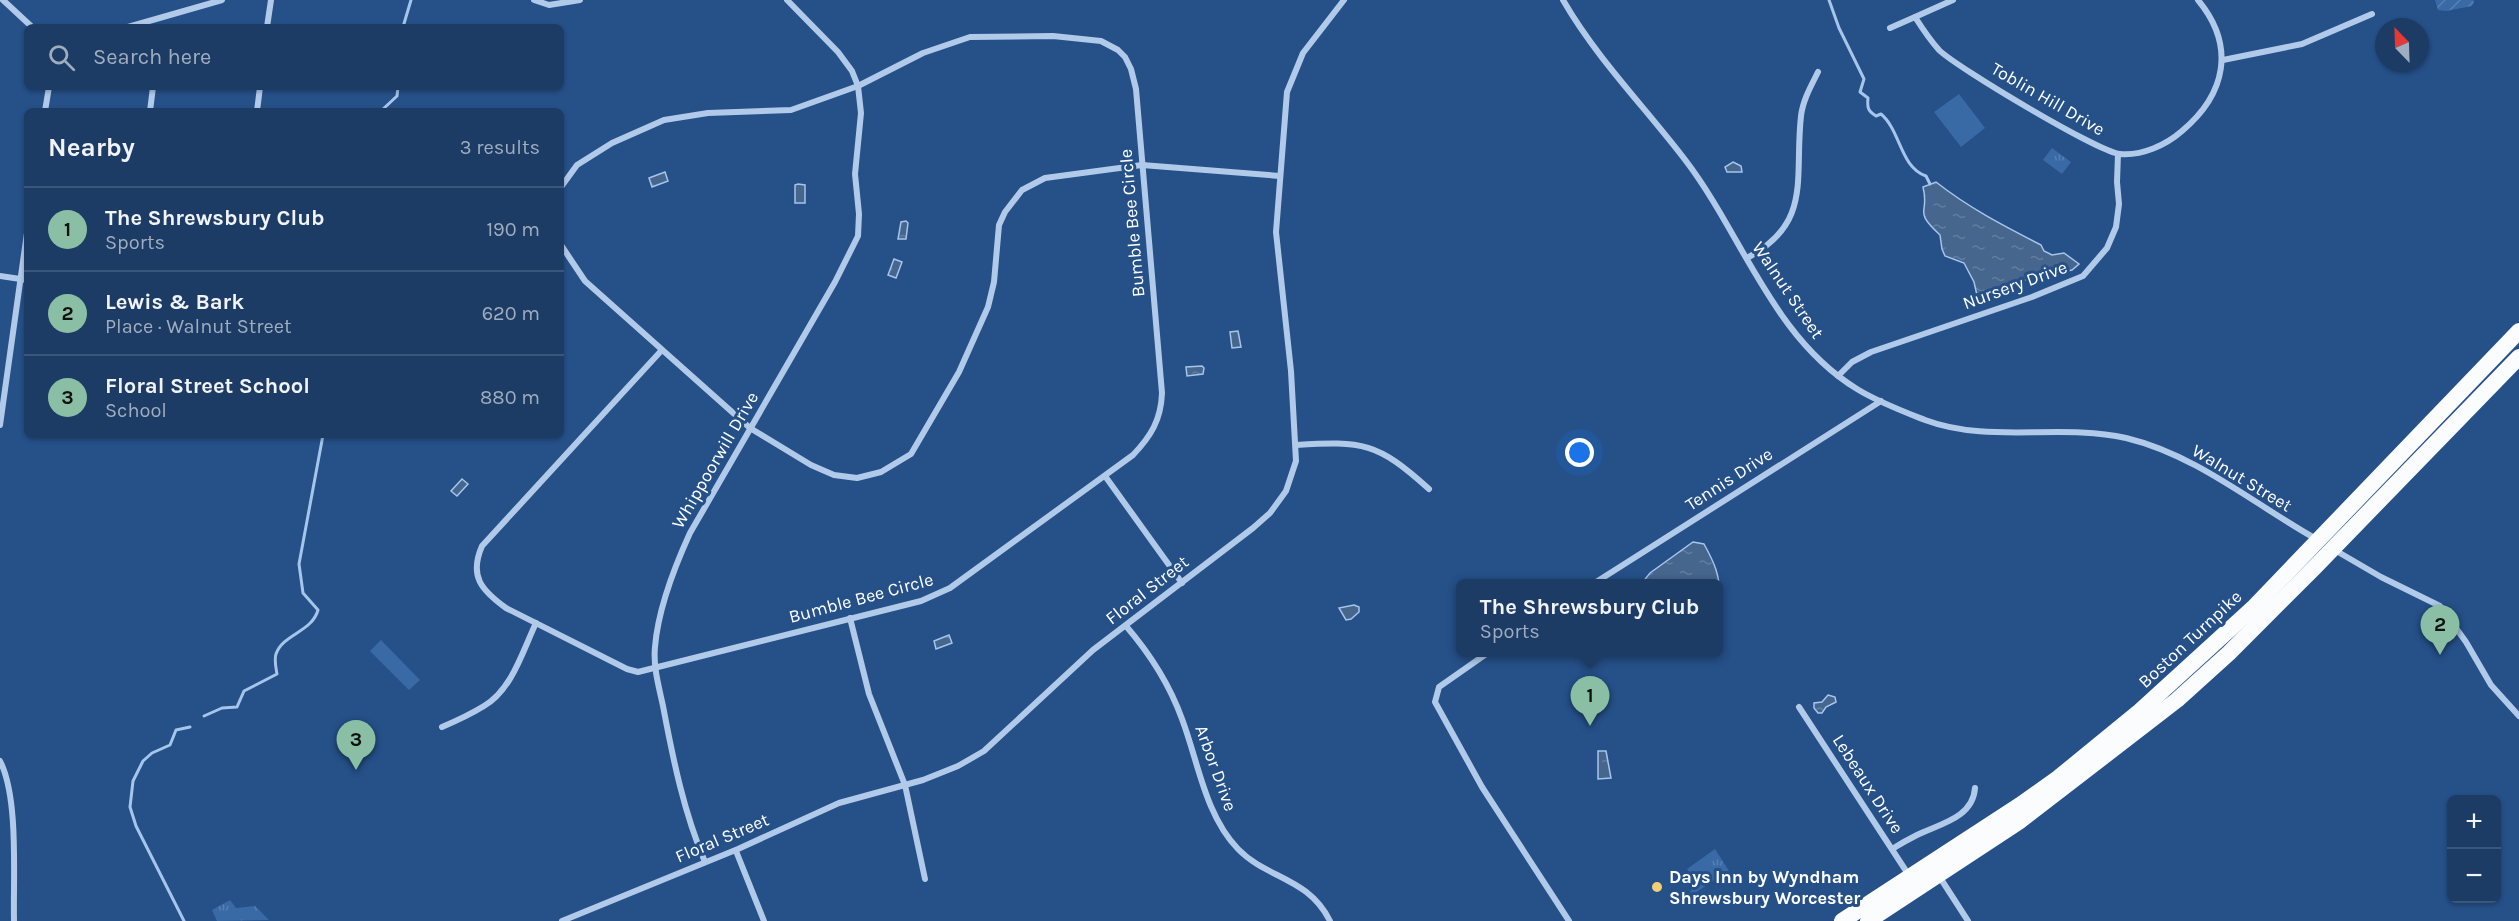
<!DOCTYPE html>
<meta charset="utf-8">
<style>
:root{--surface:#1c3c66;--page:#25436c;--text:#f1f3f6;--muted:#a0adbf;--line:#3a567a;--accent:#8abfa5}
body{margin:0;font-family:Karla,sans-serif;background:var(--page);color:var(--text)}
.controls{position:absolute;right:18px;bottom:18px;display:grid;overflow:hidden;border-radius:9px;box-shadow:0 2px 4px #0004}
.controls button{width:54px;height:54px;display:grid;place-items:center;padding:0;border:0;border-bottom:2px solid var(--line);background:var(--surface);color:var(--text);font:30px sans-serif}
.compass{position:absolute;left:2375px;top:18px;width:54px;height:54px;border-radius:50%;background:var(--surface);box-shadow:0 2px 4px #0004;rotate:337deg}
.you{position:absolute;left:1580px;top:453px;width:21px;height:21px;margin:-15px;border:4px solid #fff;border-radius:50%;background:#1a73e8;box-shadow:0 0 0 9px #1a73e833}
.badge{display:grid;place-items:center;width:39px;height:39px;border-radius:50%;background:var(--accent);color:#111;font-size:20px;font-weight:700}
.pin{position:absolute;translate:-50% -50px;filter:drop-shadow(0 2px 3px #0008)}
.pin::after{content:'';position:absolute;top:32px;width:21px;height:18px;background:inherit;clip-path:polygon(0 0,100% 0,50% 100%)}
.popup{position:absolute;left:1456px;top:579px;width:267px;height:78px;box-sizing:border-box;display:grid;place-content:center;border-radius:9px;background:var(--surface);filter:drop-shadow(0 2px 4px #0005);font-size:20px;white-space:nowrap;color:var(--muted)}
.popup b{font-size:22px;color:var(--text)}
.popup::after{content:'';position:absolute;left:50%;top:100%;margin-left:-12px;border:12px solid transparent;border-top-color:var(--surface)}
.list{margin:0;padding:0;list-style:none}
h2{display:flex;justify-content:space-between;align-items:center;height:78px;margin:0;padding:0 24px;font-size:26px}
h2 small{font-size:20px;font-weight:400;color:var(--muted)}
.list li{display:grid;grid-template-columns:39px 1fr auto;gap:18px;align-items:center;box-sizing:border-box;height:84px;padding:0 24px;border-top:2px solid var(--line)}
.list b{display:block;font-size:22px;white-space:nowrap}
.list p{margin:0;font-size:20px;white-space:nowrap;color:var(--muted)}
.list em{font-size:20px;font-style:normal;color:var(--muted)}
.icon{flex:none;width:33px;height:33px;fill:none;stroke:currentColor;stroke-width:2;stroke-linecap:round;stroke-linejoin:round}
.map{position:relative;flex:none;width:2519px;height:921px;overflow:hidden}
.search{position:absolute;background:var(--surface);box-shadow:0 2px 4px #0004;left:24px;top:24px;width:540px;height:66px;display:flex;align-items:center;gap:15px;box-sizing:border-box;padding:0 21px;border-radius:9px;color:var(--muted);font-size:22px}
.panel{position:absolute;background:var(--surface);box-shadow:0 2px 4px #0004;left:24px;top:108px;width:540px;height:330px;border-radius:9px}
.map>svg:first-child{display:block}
.grass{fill:url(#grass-tufts)}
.garden{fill:url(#garden-furrows)}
.pitch{fill:#396aa5}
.water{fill:url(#water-ripples);stroke:#a5c5ea;stroke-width:1.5}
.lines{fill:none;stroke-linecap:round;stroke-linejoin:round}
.stream{stroke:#a5c5ea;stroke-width:3}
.minor{stroke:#b1cae9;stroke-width:6}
.trunk{stroke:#fafcfe;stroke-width:16}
.poi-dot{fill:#f3ce75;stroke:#255088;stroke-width:2}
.labels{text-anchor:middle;stroke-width:6;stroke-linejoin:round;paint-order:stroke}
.street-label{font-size:18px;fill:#fff;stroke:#255088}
.poi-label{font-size:18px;font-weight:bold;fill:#fff;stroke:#255088;text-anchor:start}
</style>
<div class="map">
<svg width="2519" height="921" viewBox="0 0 2519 921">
<defs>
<pattern id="grass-tufts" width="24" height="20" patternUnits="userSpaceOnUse" patternTransform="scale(1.5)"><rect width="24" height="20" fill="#396aa5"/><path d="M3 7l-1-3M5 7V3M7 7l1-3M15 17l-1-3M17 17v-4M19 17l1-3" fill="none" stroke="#5780b2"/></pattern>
<pattern id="garden-furrows" width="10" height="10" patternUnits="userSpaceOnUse" patternTransform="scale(1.5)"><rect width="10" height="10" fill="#396aa5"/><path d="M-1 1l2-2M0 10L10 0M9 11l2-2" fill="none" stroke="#5780b2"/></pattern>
<pattern id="water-ripples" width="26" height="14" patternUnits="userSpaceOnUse" patternTransform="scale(1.5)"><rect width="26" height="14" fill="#47668e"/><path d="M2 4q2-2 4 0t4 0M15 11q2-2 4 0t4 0" fill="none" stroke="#637d9f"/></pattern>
</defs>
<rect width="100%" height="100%" fill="#255088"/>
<g class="grass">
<polygon points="2052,148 2071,162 2062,174 2043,160"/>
<polygon points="1715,849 1729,871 1690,896 1693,877 1687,869"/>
<polygon points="230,900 236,908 255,906 269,920 217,921 212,910"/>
</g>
<polygon class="garden" points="2435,0 2473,0 2474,2 2472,6 2446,11 2438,10"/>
<g class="pitch">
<polygon points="1959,94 1985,128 1961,147 1934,112"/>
<polygon points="381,640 420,680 409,690 370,651"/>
</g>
<g class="water">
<polygon points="1733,162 1741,166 1742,172 1727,172 1725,167"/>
<polygon points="665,172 668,181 652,187 649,178"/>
<path d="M1936 182C1969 208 2004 226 2041 245L2044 251 2052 255 2064 253 2079 264 2072 270C2054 275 2034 276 2016 283 2003 289 1992 300 1979 304L1974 282 1964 263 1945 256 1942 249 1940 235C1912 209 1930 215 1923 187Z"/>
<polygon points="798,184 805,185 805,203 795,203 795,185"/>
<polygon points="906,221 908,223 906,239 898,239 901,222"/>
<polygon points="894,259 902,262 896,278 888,275"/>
<polygon points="1238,331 1241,347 1232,348 1230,332"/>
<polygon points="1202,366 1204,368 1203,374 1187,376 1186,367"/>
<polygon points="462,479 468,484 457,496 451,491"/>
<path d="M1693 542 1704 544C1714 562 1721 577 1719 597V584L1642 583 1650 573Z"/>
<polygon points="1354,605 1359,607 1359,612 1351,619 1346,620 1339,608"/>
<polygon points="949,635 952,643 936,649 934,641"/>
<polygon points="1828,695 1835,697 1836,702 1826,707 1822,713 1818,713 1814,708 1814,703 1822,702"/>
<polygon points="1606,751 1611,778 1598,779 1598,751"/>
</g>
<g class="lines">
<g class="stream">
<path d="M1829 0 1839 28 1864 79 1860 92 1868 98C1867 108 1868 111 1876 116L1881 114C1901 131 1900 167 1926 176L1930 184"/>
<polyline points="403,27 411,0"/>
<polyline points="381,111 397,96 398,87"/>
<path d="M204 716 222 708 237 707 244 691 277 674C276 668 274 660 276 654 283 634 312 632 318 610L303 593 299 564 323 435"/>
<polyline points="184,921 136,826 130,807 133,781 143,761 152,753 170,745 176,730 190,727"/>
</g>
<g class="minor">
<polyline points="3,0 32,27"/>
<polyline points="534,0 549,5 580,0"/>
<path d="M1563 0C1597 59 1645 107 1686 161 1743 236 1773 338 1857 389 1878 402 1902 411 1925 420 1989 444 2060 423 2126 438 2197 455 2255 505 2318 540"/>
<path d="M1953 0 1915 17C1922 28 1930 40 1939 50 1956 67 2100 153 2120 154 2142 156 2166 145 2182 131 2226 94 2236 46 2198 0"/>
<polyline points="128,27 222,0"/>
<polyline points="267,27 271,0"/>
<polyline points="1890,28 1915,17"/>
<polyline points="2223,60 2302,44 2372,14"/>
<polyline points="45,111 49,87"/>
<polyline points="150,111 153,87"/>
<polyline points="257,111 260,87"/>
<path d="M561 187 577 165 612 143 664 120 708 113 791 110 858 86 923 53 970 37 1053 36 1101 41 1118 50 1125 57 1131 69 1136 89 1162 393C1161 420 1151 436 1133 455L950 588 921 601 638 672 627 669 506 608C481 590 469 576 482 546L661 351"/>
<polyline points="561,245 585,281 750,428 811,465 834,475 857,478 881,472 911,454 959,372 988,307 994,282 999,225 1005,212 1022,190 1045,178 1142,165 1280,176"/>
<path d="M1747 258C1813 223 1794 178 1801 116 1803 100 1811 86 1818 72"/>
<polyline points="0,276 27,280"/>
<polyline points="1838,376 1852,362 1871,352 2032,297 2083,276 2107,248 2116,227 2119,204 2117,182 2118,154"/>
<polyline points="0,425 27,233"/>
<path d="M1296 445C1363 441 1377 442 1429 489"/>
<polyline points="1105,476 1182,583"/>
<polyline points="2333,549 2381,577 2440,606 2466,642 2491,685 2519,716"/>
<polyline points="1593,584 1881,401"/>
<polyline points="850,618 869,694 905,785 925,879"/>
<path d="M1126 626C1151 655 1169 683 1182 719 1198 761 1205 815 1238 849 1267 879 1308 877 1330 921"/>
<polyline points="1489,652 1439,687 1435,702 1482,787 1569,921"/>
<polyline points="1799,707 1910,877"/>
<path d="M442 727C456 721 471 714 484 706 512 690 523 650 536 623"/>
<path d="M0 761C19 798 13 878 14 921"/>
<path d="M1892 849C1900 844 1909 839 1917 835 1939 824 1973 818 1975 788"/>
<polyline points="736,851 764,921"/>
<path d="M705 862C684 813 673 759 663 706 659 687 653 667 655 647 658 609 674 568 690 533L835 282 858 236 859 214 855 174 861 113 858 86 852 71 838 52 787 0"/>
<polyline points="1939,876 1968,921"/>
<polyline points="562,921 738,849 839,803 923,780 958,766 984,751 1093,650 1253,528 1270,513 1286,491 1296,461 1291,371 1276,232 1287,92 1303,53 1344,0"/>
</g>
<g class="trunk">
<polyline points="1842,921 2020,805 2058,778 2140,711 2253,608 2519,331"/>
<polyline points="1868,921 2020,821 2177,700 2229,653 2314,568 2519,357"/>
</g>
</g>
<circle class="poi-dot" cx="1657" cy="887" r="6"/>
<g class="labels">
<g class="street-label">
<text transform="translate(2048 99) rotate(30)" y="6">Toblin Hill Drive</text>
<text transform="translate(1132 223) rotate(-95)" y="6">Bumble Bee Circle</text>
<text transform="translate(2015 285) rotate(-20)" y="6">Nursery Drive</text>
<text transform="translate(1788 290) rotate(56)" y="6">Walnut Street</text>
<text transform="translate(715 460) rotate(-60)" y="6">Whippoorwill Drive</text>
<text transform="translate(2242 478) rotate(31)" y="6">Walnut Street</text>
<text transform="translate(1729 479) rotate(-33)" y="6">Tennis Drive</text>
<text transform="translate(1147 590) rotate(-38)" y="6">Floral Street</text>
<text transform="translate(861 598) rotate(-15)" y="6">Bumble Bee Circle</text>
<text transform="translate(2190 639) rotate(-43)" y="6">Boston Turnpike</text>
<text transform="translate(1216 768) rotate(70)" y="6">Arbor Drive</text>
<text transform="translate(1868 784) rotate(57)" y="6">Lebeaux Drive</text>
<text transform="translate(722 838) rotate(-23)" y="6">Floral Street</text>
</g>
<g class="poi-label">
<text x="1669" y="883">Days Inn by Wyndham<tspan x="1669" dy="21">Shrewsbury Worcester</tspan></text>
</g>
</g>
</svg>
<div class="controls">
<button>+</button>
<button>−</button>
</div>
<svg class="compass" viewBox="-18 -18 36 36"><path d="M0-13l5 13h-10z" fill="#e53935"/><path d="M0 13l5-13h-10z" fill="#a0adbf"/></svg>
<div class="you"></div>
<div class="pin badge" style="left:1590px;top:726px">1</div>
<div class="popup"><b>The Shrewsbury Club</b>Sports</div>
<div class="pin badge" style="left:2440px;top:655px">2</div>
<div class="pin badge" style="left:356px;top:770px">3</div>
<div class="search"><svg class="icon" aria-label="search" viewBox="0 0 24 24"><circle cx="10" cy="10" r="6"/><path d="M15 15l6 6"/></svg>Search here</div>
<section class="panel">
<h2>Nearby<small>3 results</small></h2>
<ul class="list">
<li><span class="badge">1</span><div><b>The Shrewsbury Club</b><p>Sports</p></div><em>190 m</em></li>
<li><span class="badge">2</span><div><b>Lewis &amp; Bark</b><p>Place · Walnut Street</p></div><em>620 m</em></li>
<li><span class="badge">3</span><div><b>Floral Street School</b><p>School</p></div><em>880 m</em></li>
</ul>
</section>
</div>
